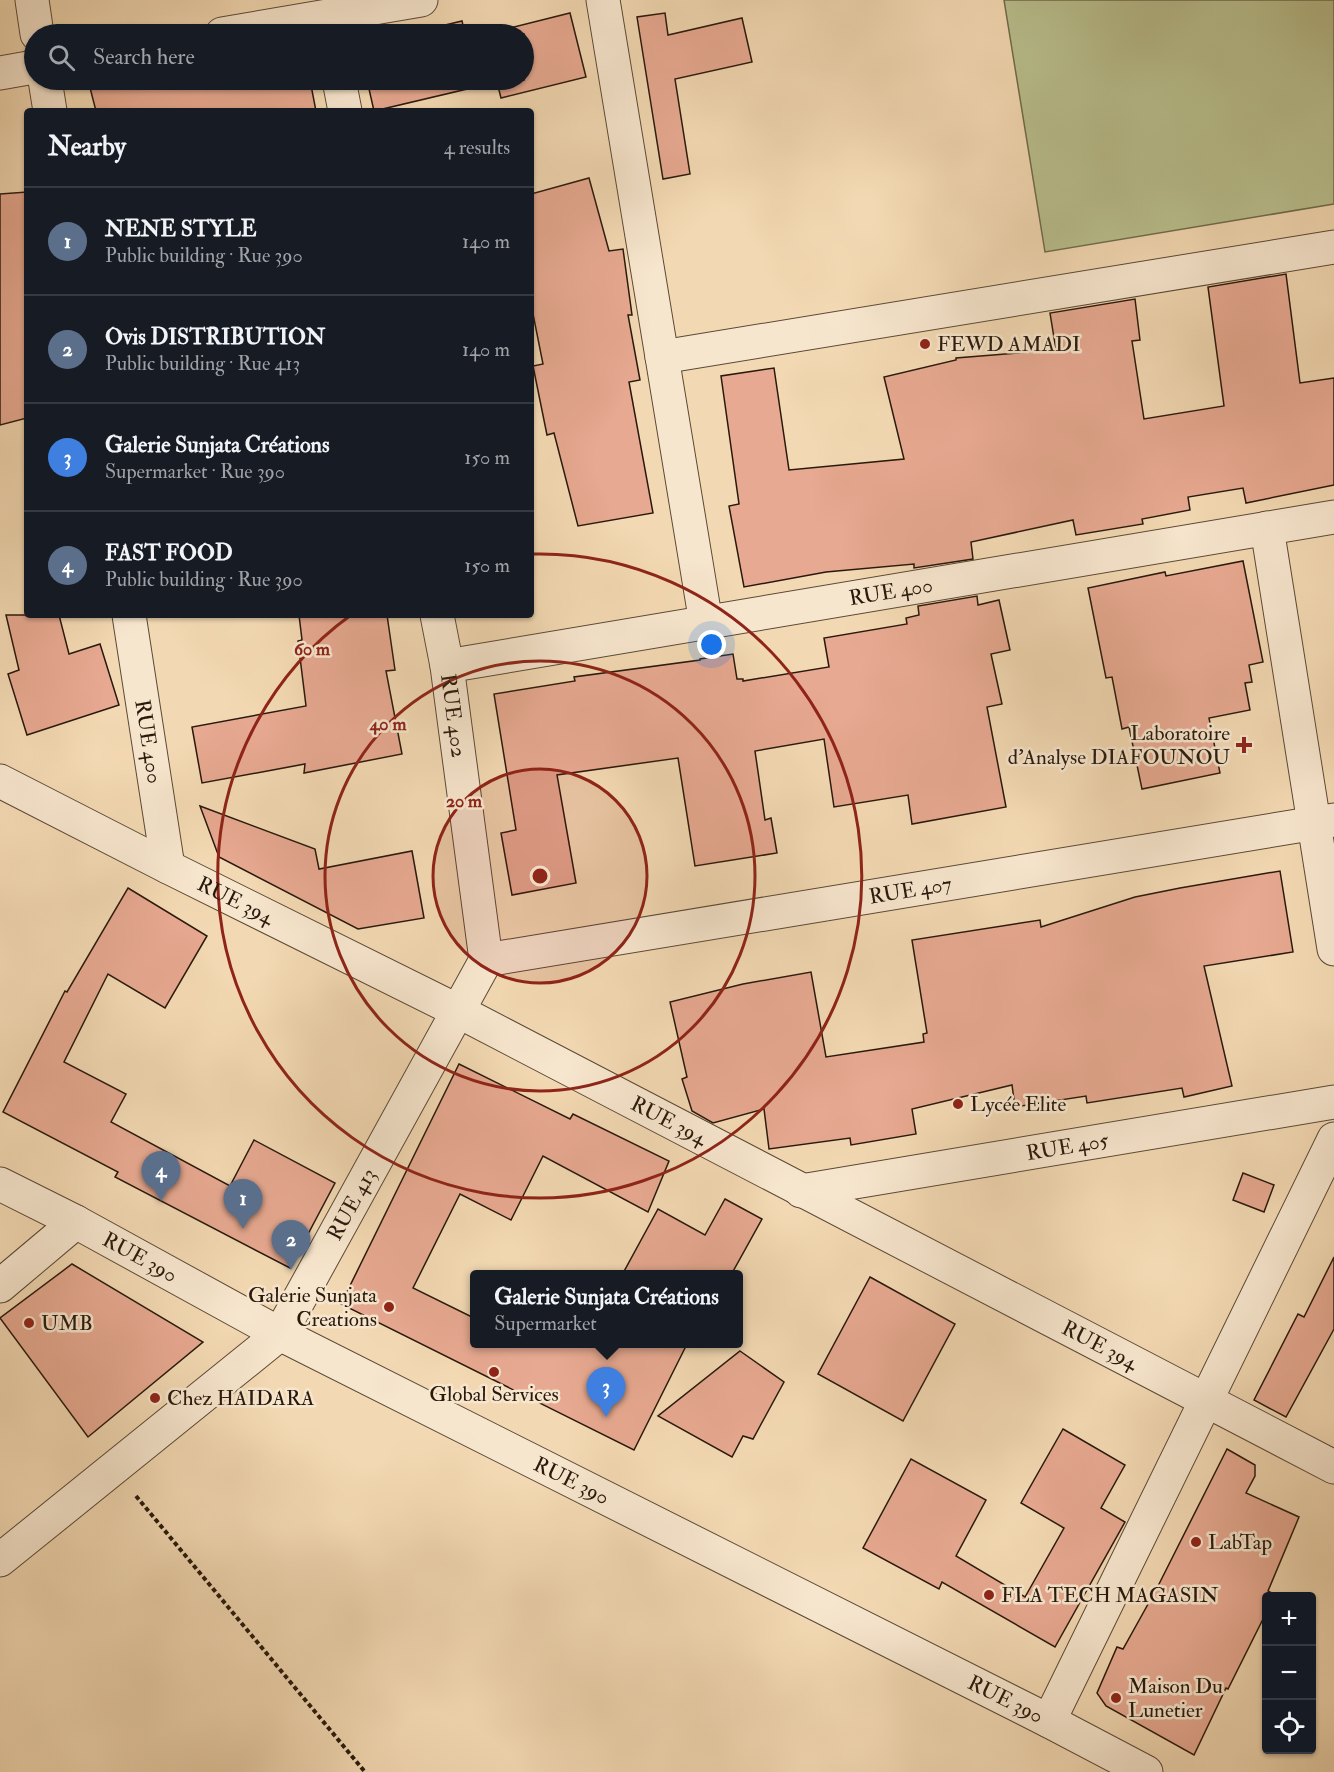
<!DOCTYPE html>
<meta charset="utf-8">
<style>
:root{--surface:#171b24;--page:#20242c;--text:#f1f3f6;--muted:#9ea1a6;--line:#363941;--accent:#c59692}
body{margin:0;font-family:"IM FELL Double Pica",serif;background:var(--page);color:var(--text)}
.controls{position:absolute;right:18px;bottom:18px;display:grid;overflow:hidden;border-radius:6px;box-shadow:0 2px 4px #0004}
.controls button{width:54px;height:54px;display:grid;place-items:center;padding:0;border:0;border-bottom:2px solid var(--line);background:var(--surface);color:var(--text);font:30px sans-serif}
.you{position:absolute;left:712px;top:645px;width:21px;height:21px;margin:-15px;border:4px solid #fff;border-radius:50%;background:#1a73e8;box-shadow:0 0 0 9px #1a73e833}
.badge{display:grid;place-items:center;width:39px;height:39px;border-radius:50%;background:var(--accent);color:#fff;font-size:20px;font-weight:700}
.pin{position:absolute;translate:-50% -50px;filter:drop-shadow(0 2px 3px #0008)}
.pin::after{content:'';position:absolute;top:32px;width:21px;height:18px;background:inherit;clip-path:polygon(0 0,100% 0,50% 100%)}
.popup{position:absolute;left:470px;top:1270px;width:273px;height:78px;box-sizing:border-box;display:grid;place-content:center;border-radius:6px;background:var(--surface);filter:drop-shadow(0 2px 4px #0005);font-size:20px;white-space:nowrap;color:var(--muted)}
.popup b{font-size:22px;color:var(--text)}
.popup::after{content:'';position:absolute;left:50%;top:100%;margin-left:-12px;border:12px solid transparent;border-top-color:var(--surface)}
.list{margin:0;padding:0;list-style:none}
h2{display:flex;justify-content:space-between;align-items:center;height:78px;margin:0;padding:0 24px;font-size:26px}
h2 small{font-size:20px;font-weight:400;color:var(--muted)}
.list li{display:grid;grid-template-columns:39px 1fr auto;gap:18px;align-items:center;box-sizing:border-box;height:108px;padding:0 24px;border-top:2px solid var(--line)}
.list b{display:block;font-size:22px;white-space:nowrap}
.list p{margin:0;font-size:20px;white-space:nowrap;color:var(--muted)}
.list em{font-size:20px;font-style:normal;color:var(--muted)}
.icon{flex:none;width:33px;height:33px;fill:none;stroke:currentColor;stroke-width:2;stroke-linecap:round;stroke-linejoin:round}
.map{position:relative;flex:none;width:1334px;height:1772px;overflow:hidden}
.search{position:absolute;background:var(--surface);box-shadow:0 2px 4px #0004;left:24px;top:24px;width:510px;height:66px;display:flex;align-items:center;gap:15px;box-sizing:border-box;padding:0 21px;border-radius:33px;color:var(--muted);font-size:22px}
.panel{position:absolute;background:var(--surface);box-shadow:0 2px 4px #0004;left:24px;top:108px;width:510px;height:510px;border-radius:6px}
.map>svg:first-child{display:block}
.green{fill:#b9bf8e;stroke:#706c4d;stroke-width:1.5}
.building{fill:#e7a991;stroke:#28190c;stroke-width:1.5}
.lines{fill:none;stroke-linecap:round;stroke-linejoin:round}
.minor-casing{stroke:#5b4936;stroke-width:35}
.path{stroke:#28190c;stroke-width:4;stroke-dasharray:4.5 3;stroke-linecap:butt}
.minor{stroke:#f7e6ce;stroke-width:33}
.ring{fill:none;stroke:#8f2418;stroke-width:3}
.poi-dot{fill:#8f2418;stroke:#f7e6ce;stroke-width:2}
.labels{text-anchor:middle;stroke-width:5;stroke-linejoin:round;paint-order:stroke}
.poi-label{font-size:21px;fill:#28190c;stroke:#f7e6ce;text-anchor:start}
.street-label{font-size:21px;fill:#28190c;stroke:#f7e6ce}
.centre{fill:#8f2418;stroke:#f7e6ce;stroke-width:3}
.ring-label{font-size:18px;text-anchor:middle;font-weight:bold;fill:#8f2418;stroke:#f7e6ce;stroke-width:5;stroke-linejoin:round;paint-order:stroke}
</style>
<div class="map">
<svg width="1334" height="1772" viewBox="0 0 1334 1772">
<rect width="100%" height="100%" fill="#f3d9b3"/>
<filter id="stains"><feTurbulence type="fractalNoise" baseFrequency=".00333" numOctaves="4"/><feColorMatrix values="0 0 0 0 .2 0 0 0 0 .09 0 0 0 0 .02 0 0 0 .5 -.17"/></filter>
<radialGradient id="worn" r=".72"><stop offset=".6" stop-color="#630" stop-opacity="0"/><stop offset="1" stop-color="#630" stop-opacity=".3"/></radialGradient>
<polygon class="green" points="1004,0 1334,0 1334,204 1045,252"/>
<g class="building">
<polygon points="570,13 586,77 501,98 497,82 374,111 367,80 524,80 524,34 486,34"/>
<polygon points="665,13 668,35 742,18 752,62 675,79 690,174 663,179 637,17"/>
<polygon points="462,21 465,34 408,34"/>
<polygon points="88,80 310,80 316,111 96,111"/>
<polygon points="589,178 609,251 623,249 632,315 628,315 640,380 629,382 653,513 578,526 554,433 547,435 533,366 543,364 531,304 531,194"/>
<polygon points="27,192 27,418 0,425 0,194"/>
<polygon points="1286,274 1300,383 1334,378 1334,485 1246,503 1243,488 1188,497 1190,510 1142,519 1143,524 1076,535 1073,520 971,542 973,559 914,568 914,564 826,572 744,587 729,506 739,504 721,376 774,368 789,470 904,459 884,377 956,360 956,358 1056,350 1050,313 1135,299 1140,340 1132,341 1144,419 1224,406 1208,287"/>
<polygon points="1243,561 1263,662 1249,665 1252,682 1245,683 1250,710 1209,718 1220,773 1142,789 1129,727 1122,729 1112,677 1106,678 1088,588 1165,572 1166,576"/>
<polygon points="977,596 978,605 999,600 1010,650 991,654 1002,704 987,707 1006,807 912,824 908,795 834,807 824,739 755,751 765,820 771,818 777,853 695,866 678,758 557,775 576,883 512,895 501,833 516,830 494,694 575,681 574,677 700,660 700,659 733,654 737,679 743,679 743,681 829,667 824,638 907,624 906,618 919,615 918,606"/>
<polygon points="6,615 59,615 69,654 100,644 119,705 27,735 8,674 19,670"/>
<polygon points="299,615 387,615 395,670 386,671 402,754 304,773 305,764 202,783 192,727 306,706 298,641 302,640"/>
<polygon points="200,806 315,849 319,869 412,851 424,918 358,929 219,857"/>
<polygon points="1280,871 1293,952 1204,966 1232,1086 1184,1097 1182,1088 1087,1103 1086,1096 1015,1107 1012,1085 912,1109 916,1134 851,1145 850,1138 769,1149 764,1109 713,1123 692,1111 682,1079 687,1077 670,1002 743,984 811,972 826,1057 924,1042 923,1034 927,1033 912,940 1040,920 1041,927 1135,897 1180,888"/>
<polygon points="128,888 207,936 165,1008 108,974 64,1062 126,1094 111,1122 230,1186 254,1140 335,1183 290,1268 115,1177 118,1172 3,1112 65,991 67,992"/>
<polygon points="459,1064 570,1119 573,1114 669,1161 648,1212 543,1156 511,1220 460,1194 413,1288 474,1318 474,1344 687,1344 634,1450 341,1304"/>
<polygon points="1243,1173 1274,1185 1264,1212 1233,1200"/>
<polygon points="725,1199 762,1219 731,1275 622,1275 658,1209 705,1235"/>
<polygon points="1334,1257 1334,1329 1286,1417 1254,1400 1298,1314 1304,1317"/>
<polygon points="72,1264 203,1342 88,1437 0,1318"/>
<polygon points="870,1277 955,1324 903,1421 818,1374"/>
<polygon points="740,1351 784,1382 753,1439 743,1436 732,1457 658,1416"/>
<polygon points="1063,1429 1125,1465 1101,1508 1125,1522 1055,1647 942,1582 939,1589 863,1548 911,1459 986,1500 956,1556 1025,1597 1064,1528 1021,1503"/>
<polygon points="1227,1449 1255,1465 1255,1476 1246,1493 1299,1517 1268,1591 1276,1595 1275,1596 1266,1596 1266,1613 1228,1689 1226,1688 1194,1755 1106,1706 1097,1693 1117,1647 1123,1649 1157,1588"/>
</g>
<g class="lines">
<defs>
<g id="minor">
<polyline points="32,0 37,34"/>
<polyline points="603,0 706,623"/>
<polyline points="222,34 421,0"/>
<polyline points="0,73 34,67"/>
<polyline points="45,80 50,111"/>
<polyline points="339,80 345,111"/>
<polyline points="662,357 1334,247"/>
<polyline points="1267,528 1334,949"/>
<path id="s1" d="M129 615 168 867"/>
<path id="s2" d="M437 615 447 666 486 960"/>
<path id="s3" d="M447 666 1334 517"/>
<path id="s4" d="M0 781 168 867 458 1011 1334 1467"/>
<path id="s5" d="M486 960 1334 820"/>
<path id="s6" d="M0 1184 76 1222 280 1334 1049 1721 1146 1772"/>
<path id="s7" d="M801 1191 1334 1102"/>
<polyline points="0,1286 76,1222"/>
<path id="s8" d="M0 1560 280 1334 486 960"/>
<polyline points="1049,1721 1334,1139"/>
</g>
</defs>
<use href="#minor" class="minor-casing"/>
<polyline class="path" points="136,1496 365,1772"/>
<use href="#minor" class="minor"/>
</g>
<circle cx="540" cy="876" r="107" fill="#8f2418" fill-opacity=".12"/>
<g class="ring">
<circle cx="540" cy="876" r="107"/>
<circle cx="540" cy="876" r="215"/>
<path d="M532 554A322 322 0 1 1 351 615"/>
</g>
<g class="poi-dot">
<circle cx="925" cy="344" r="6"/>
<path d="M1241 736h6v6h6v6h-6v6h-6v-6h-6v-6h6z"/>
<circle cx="958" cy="1104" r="6"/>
<circle cx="389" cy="1307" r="6"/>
<circle cx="29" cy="1323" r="6"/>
<circle cx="494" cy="1372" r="6"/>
<circle cx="155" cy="1398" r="6"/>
<circle cx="1196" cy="1542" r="6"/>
<circle cx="989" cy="1595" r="6"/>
<circle cx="1116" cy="1698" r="6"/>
</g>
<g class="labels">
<g class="poi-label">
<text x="937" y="351">FEWD AMADI</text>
<text x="1230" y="740" text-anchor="end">Laboratoire<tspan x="1230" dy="24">d'Analyse DIAFOUNOU</tspan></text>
<text x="970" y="1111">Lycée Elite</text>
<text x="377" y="1302" text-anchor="end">Galerie Sunjata<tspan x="377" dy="24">Creations</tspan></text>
<text x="41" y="1330">UMB</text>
<text x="494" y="1401" text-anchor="middle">Global Services</text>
<text x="167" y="1405">Chez HAIDARA</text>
<text x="1208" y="1549">LabTap</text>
<text x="1001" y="1602">FLA TECH MAGASIN</text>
<text x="1128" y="1693">Maison Du<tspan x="1128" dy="24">Lunetier</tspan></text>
</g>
<g class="street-label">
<text dy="7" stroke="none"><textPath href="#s3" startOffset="450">RUE 400</textPath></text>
<text dy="7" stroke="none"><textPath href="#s2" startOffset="102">RUE 402</textPath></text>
<text dy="7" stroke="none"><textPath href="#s1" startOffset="128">RUE 400</textPath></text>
<text dy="7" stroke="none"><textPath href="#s5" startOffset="430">RUE 407</textPath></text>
<text dy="7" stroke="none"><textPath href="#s4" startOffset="264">RUE 394</textPath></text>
<text dy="7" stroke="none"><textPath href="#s4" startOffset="750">RUE 394</textPath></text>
<text dy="7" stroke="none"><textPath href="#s7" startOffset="270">RUE 405</textPath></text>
<text dy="7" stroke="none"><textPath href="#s8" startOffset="508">RUE 413</textPath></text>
<text dy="7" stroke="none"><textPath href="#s6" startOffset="158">RUE 390</textPath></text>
<text dy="7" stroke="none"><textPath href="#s4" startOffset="1236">RUE 394</textPath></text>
<text dy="7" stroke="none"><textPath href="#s6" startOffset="644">RUE 390</textPath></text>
<text dy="7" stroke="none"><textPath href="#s6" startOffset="1130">RUE 390</textPath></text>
</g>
</g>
<circle cx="540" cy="876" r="9" class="centre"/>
<g class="ring-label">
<text x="312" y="655">60 m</text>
<text x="388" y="730">40 m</text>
<text x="464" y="807">20 m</text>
</g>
<rect width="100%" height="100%" filter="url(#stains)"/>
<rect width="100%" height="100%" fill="url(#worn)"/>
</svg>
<div class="controls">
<button>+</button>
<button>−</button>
<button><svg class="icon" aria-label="locate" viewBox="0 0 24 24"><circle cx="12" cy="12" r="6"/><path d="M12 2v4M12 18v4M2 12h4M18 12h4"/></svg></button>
</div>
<div class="you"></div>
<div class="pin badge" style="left:243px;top:1229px;background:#5c6f8a">1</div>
<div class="pin badge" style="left:291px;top:1270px;background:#5c6f8a">2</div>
<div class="pin badge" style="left:606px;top:1417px;background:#3f7fe0">3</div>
<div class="popup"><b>Galerie Sunjata Créations</b>Supermarket</div>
<div class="pin badge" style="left:161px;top:1201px;background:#5c6f8a">4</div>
<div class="search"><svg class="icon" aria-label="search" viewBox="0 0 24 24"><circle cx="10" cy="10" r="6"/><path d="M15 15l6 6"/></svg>Search here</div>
<section class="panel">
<h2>Nearby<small>4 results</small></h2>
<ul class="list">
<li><span class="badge" style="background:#5c6f8a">1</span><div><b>NENE STYLE</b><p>Public building · Rue 390</p></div><em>140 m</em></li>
<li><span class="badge" style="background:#5c6f8a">2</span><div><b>Ovis DISTRIBUTION</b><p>Public building · Rue 413</p></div><em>140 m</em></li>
<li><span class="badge" style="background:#3f7fe0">3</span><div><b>Galerie Sunjata Créations</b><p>Supermarket · Rue 390</p></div><em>150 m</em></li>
<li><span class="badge" style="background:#5c6f8a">4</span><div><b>FAST FOOD</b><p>Public building · Rue 390</p></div><em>150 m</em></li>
</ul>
</section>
</div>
